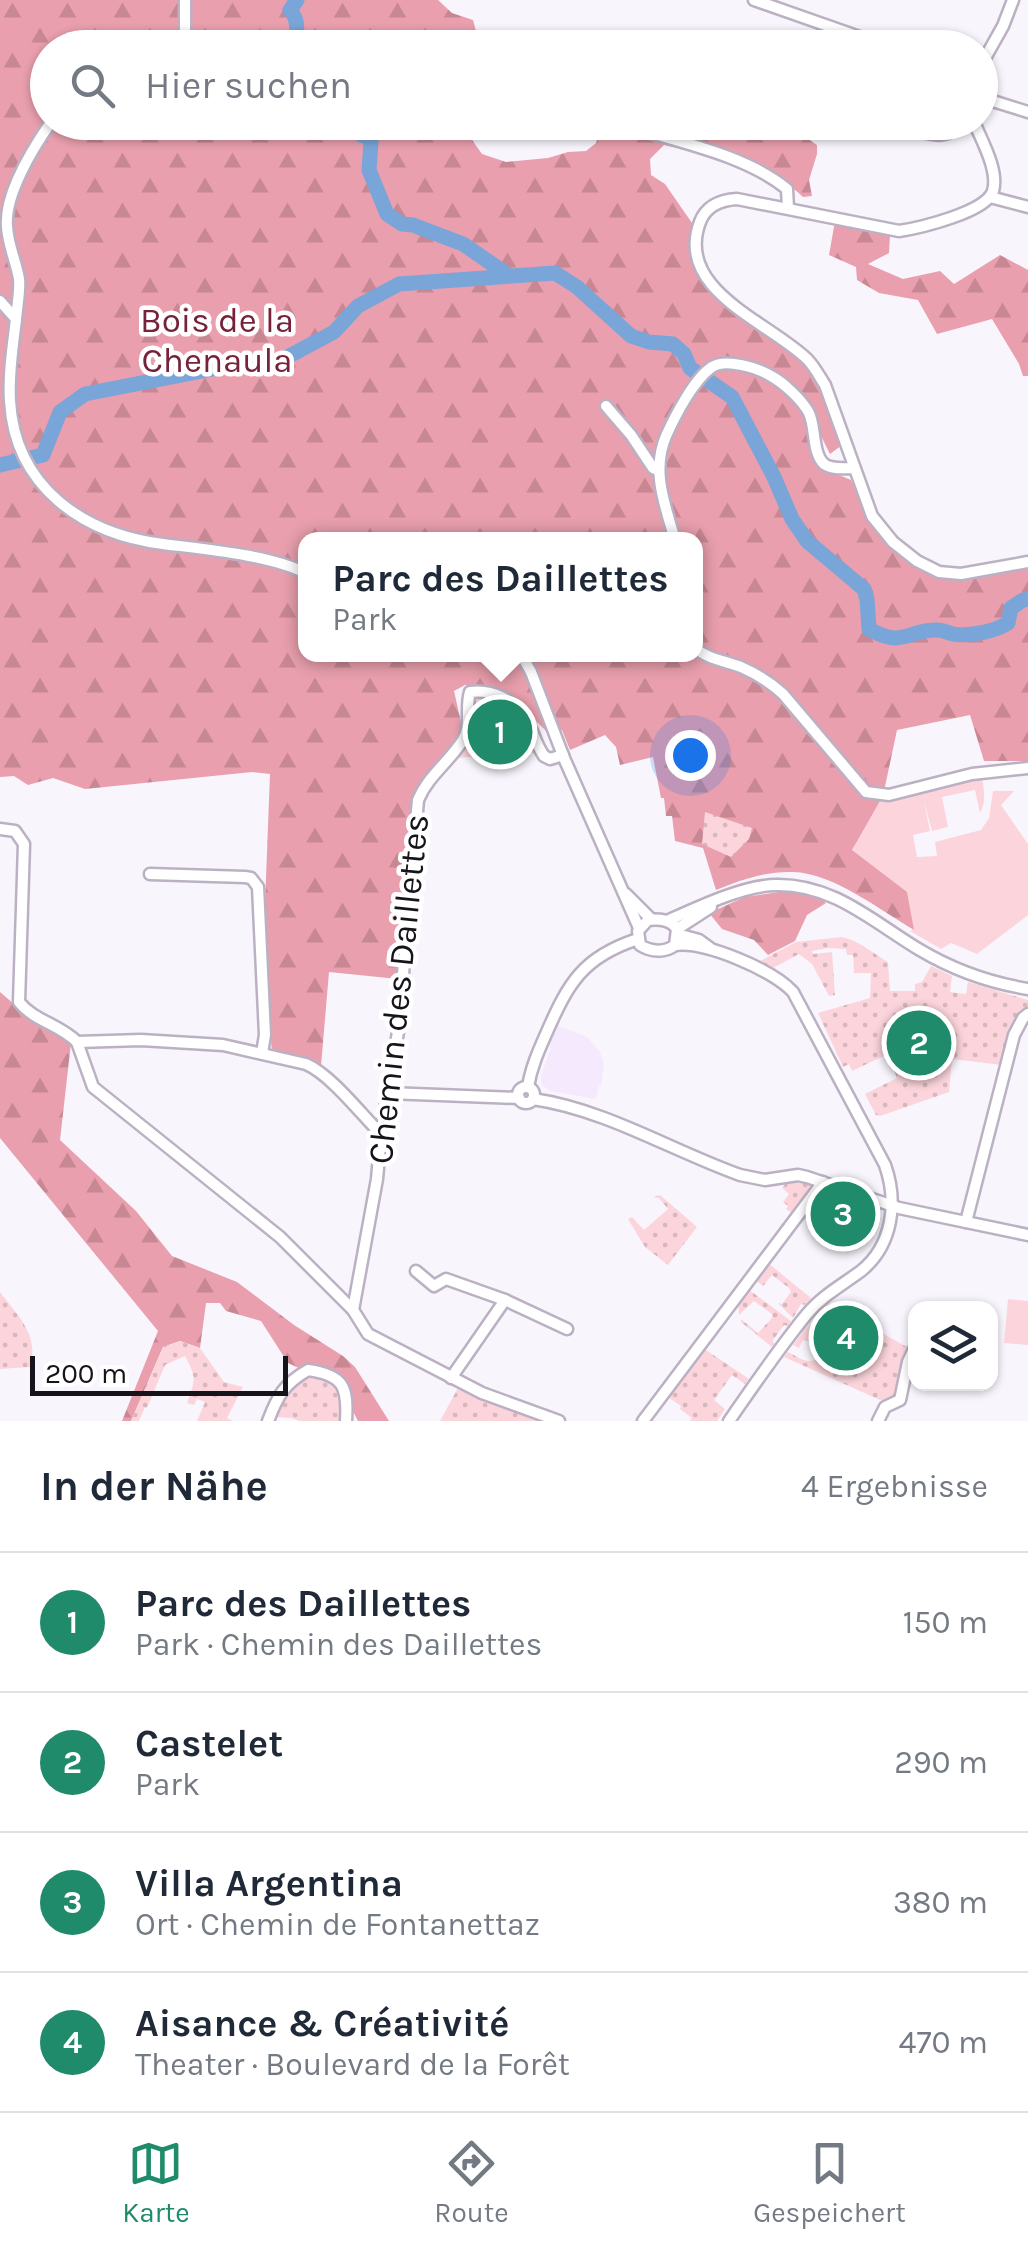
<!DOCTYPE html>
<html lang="de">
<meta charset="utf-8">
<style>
:root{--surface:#fff;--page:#f6f6f7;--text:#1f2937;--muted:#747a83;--line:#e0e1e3;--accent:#208b6a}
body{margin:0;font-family:Karla,sans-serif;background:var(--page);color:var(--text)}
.controls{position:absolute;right:30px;bottom:30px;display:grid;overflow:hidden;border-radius:20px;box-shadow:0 2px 8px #0004}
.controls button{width:90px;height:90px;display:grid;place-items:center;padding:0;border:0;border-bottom:2px solid var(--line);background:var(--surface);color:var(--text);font:50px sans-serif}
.scale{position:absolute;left:30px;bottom:25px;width:258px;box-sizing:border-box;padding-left:10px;border:5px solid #17131a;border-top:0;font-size:28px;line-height:35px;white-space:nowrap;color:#17131a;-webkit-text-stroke:8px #fff;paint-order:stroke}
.you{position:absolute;left:690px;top:755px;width:35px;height:35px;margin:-25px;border:8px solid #fff;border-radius:50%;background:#1a73e8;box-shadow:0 0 0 15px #1a73e833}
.badge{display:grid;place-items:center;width:65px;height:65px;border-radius:50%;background:var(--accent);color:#fff;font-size:32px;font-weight:700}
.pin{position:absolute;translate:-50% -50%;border:5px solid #fff;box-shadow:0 2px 10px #0006}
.popup{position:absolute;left:298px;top:532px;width:405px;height:130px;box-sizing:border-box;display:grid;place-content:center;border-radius:20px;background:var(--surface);filter:drop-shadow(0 2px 8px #0005);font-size:32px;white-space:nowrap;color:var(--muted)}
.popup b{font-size:38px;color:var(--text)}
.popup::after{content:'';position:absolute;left:50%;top:100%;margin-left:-20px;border:20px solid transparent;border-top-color:var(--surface)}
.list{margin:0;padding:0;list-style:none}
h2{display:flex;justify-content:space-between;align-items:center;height:130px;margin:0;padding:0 40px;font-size:42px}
h2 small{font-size:32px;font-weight:400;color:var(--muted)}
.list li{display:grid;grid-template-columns:65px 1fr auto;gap:30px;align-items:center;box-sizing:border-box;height:140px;padding:0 40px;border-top:2px solid var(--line)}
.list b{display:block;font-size:38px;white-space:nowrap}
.list p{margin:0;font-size:32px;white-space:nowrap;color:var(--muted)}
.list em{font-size:32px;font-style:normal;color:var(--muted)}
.icon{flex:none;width:55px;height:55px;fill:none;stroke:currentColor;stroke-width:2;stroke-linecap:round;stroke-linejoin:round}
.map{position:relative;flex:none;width:1028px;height:1421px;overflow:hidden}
.search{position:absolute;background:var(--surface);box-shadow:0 2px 8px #0004;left:30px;right:30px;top:30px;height:110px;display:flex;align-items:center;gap:25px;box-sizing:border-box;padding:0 35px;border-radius:55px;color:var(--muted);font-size:38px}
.sheet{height:690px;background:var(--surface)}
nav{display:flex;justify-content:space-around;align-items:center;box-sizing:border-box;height:140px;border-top:2px solid var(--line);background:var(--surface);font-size:28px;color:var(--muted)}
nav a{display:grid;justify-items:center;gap:5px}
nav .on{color:var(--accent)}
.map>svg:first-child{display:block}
.built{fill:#f5e9fe}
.grass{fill:#fcd5dc}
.forest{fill:url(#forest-firs);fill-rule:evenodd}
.park{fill:url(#park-dots)}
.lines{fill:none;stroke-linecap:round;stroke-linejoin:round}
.river{stroke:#79a5d8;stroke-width:15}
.minor-casing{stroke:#bbb1c3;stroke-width:15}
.minor{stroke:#fff;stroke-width:10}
.labels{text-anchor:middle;stroke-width:9;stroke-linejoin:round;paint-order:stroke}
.park-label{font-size:35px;fill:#76223a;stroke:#fff}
.street-label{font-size:35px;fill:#17131a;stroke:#fff}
</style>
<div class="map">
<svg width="1028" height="1421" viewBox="0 0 1028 1421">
<defs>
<pattern id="forest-firs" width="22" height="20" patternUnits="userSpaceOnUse" patternTransform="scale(2.5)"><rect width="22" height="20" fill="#e99fad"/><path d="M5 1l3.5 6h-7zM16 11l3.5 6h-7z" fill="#c78894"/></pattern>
<pattern id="park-dots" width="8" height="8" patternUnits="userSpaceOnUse" patternTransform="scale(2.5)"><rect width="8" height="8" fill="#fcd5dc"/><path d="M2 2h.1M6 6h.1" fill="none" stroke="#d7b6bc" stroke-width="1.8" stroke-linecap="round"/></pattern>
</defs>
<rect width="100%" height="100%" fill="#f9f5fd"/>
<polygon class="built" points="557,1025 587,1037 600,1052 604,1065 601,1085 599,1085 596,1099 550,1091 541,1084 541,1076 551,1047 549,1046"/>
<g class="grass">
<path d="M979 777 983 782C984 793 986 803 980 813L975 790 942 797 948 827 932 831 924 802 930 831 913 835 917 857 937 856 935 842 981 830 989 818 993 791H1014L1001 805 1028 844V915L977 954 951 943 941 949 910 931 914 929 852 850 881 800Z"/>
<polygon points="1008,1299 1028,1301 1028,1345 1004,1343"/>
</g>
<g class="forest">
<path d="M0 0H438L452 13 473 20 476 31 461 36V48H48V122L469 123 465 130 482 154 506 162 548 158 568 152 586 151 596 143 598 136 590 132 588 123H701L734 131 808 139 817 145V154L809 180 812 196 803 197C764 160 714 156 664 145L650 159 651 175 665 184 692 223C688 251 691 272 711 294L801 361C823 383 831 416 842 445L830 454 819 432 810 436C811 469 826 469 851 480L856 492H858C862 501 865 512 870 521 885 548 927 579 959 578 981 578 1006 570 1028 566V761H984L970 715 897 730 883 796 852 850 907 892 914 930C880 910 833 873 793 872 766 871 740 880 716 890L703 848 675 841 672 816H666L664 798H661L653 757 620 765 616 747 605 735 570 750 562 730 549 734 510 695 465 685 454 691 461 722 459 737 435 763 415 791 411 811 398 979 329 972 321 1066 272 1053 266 979 265 904 270 774 252 772 85 789 53 778 28 785 14 776 0 777ZM305 540H695V654H305Z"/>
<polygon points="835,221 890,235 889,253 868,264 903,279 940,271 954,284 1000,255 1028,270 1028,376 1023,376 1019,364 992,319 937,334 918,300 879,293 857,280 856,267 829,255"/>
<polygon points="786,891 820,898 826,903 807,915 795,941 768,955 754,940 722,929 709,913 745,897"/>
<polygon points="0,992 23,1012 71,1043 60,1140 136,1211 172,1256 237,1282 294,1325 343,1356 355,1367 389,1421 358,1421 341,1388 288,1363 261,1321 226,1311 220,1303 206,1303 200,1348 180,1341 163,1347 131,1421 122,1421 158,1331 0,1138"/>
</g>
<g class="park">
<path d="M472 694C479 695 490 695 498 698 522 707 529 731 536 753L455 758C476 735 471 722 472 694Z"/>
<polygon points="705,812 752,828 749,839 731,857 702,844"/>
<path d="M842 937C860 941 872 953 888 962L890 991H915V984L922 982 931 966 952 976 950 992 966 994 968 982 1028 1000V1007L1011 1030 1002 1065 952 1059 949 1092 880 1116 876 1115 865 1094 897 1078 894 1070 898 1068 896 1063 892 1065 886 1055 852 1071 849 1064 843 1067 818 1013 870 998 871 973H854L853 955H847L846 949 828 948 812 951 813 954 832 952 835 995 829 996 812 964 799 954 773 968 760 961 796 942Z"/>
<polygon points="796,1182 813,1185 815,1188 795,1215 786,1209 788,1206 783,1202 789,1194 782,1188 786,1183"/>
<polygon points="660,1195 697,1227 668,1265 645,1247 628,1219 632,1217 644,1230 668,1209 659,1198 654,1197"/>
<polygon points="768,1263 811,1298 804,1305 801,1304 793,1318 778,1303 782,1304 791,1292 789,1288 772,1275 763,1286 755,1280"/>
<polygon points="748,1289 791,1321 788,1326 784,1325 773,1340 774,1344 772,1347 741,1322 741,1319 758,1333 772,1318 772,1314 754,1301 739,1315 738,1302"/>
<path d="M0 1292C18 1316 40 1336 30 1367L0 1369Z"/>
<path d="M829 1304 907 1347 895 1396 892 1400H880L784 1357 788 1352C800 1358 808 1366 821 1357L824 1362 841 1372 847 1362 855 1358 859 1347V1338L867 1335 864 1330 853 1333 828 1322 817 1344 803 1340 799 1348 793 1345 805 1329Z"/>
<path d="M180 1341 200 1348 224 1382 243 1387 227 1418 233 1421H197L205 1402 197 1399 194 1405 187 1403C196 1379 196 1377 185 1356L165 1365 147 1408 145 1407 139 1421H131L163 1347Z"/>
<polygon points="703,1348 749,1379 745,1384 732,1375 714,1400 725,1409 717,1421 690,1421 692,1418 680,1409 681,1406 666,1396"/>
<path d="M319 1376 341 1388 343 1403 341 1421H300L291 1418 276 1417C284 1398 296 1378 319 1376Z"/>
<polygon points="458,1388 542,1421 440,1421"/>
</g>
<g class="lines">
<g class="river">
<path d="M293 48C297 34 300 21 290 10L297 0"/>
<polyline points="334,122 368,138 371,142 369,170 387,214 402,224 413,225 463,244 508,275"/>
<path d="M0 465 43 455 60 412 85 394 238 364 278 362 334 332 358 306 399 284 555 273 577 287 631 336 649 342 673 344 684 354 690 368 732 397 774 477 792 519 807 541 864 589 867 599 869 629C904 649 907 629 938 630 943 630 948 633 953 634 968 637 996 631 1008 623L1011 608 1023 600 1028 599"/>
</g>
<defs>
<g id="minor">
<polyline points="754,0 891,48"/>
<polyline points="181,48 185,39 185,0"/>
<polyline points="980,67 1003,26 1013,0"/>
<polyline points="980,97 1028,112"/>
<path d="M51 122C33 148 4 195 7 227 8 245 16 261 19 279 20 289 18 300 17 310 14 340 8 371 10 401 15 487 83 534 163 544 202 549 271 555 305 573"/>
<polyline points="480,122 490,122"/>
<path d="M628 122 634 128C683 143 747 156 787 189L788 208"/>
<path d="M894 122C918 130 944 146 963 122"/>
<path d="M974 122C982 141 999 171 993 191 987 212 919 228 899 231L737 199C720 200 706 206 700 222 674 290 769 322 807 359 815 367 819 376 825 385L872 516 893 542 917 561 939 572 961 574 1028 562"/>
<polyline points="990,197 1028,207"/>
<polyline points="0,301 16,319"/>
<polyline points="606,406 631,435 653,468 658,470"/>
<path d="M675 540C665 505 651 471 666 436 675 416 694 379 712 367 726 358 758 368 771 376 784 383 802 400 809 413 816 428 812 453 824 464 832 470 845 468 854 468"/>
<path d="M695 648C708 659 725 661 741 667 757 674 770 682 783 694L866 792 889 795 972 774 1028 768"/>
<polyline points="521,654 531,672 564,758 639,928"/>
<path d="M0 829 15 831 24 844 19 1002C34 1021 61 1025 77 1042"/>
<polyline points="150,874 245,877 251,878 258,887 265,1035 262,1053"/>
<polyline points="626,894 651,919"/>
<path d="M648 920C659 919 670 919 677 929L675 945C665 953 651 952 640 945L638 931Z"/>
<path d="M667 921C696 908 744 885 776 885 834 884 873 922 920 950 952 969 991 983 1028 989"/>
<polyline points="677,929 711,907"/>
<polyline points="677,934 699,940 710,948"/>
<path d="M675 945C705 941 773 970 793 992L885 1165C898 1202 893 1245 861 1271 842 1285 822 1296 807 1314 779 1348 754 1385 729 1421"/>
<polyline points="77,1042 93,1087 280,1237 353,1310 368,1334 482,1393 559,1421"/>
<path d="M77 1042 141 1040 223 1045 306 1064C330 1074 362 1115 381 1134"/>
<path d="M528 1087C531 1068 538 1052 546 1034 568 984 582 957 638 939"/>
<circle cx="526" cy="1095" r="8"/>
<polyline points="388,1093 519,1098"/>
<path d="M533 1099C607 1110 670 1150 740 1175L765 1180 798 1175 807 1177 899 1208 1028 1235"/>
<polyline points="966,1222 1014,1035 1023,1018 1028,1014"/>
<polyline points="416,1271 434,1286 446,1279 505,1300 451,1378"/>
<polyline points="505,1300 567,1329"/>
<path d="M353 1310 377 1179 381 1134 398 1032 418 800C428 776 449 762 463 740 472 725 465 708 470 692 491 689 516 700 526 719 533 731 536 745 544 756L550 759 563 755"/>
<path d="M268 1421C278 1395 284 1384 308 1370 344 1375 348 1387 346 1421"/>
<polyline points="643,1421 823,1182"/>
<polyline points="878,1421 885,1407 900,1400 908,1362 916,1345"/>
</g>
</defs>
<use href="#minor" class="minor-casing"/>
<use href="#minor" class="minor"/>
</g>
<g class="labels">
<g class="park-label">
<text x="217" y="332">Bois de la<tspan x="217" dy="40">Chenaula</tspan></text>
</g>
<g class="street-label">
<text transform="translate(398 989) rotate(-84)" y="12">Chemin des Daillettes</text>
</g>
</g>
</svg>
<div class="controls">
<button><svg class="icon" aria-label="layers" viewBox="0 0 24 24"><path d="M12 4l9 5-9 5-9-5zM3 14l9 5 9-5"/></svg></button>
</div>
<div class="scale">200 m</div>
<div class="you"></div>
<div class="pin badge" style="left:500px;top:732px">1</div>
<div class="popup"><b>Parc des Daillettes</b>Park</div>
<div class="pin badge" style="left:919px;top:1043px">2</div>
<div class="pin badge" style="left:843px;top:1214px">3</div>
<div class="pin badge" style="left:846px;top:1338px">4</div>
<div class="search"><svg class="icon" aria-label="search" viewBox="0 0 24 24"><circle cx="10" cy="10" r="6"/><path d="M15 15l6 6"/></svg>Hier suchen</div>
</div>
<section class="sheet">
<h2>In der Nähe<small>4 Ergebnisse</small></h2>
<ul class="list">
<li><span class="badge">1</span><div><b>Parc des Daillettes</b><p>Park · Chemin des Daillettes</p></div><em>150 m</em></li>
<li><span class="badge">2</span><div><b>Castelet</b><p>Park</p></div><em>290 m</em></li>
<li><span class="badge">3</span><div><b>Villa Argentina</b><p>Ort · Chemin de Fontanettaz</p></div><em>380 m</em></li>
<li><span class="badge">4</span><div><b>Aisance &amp; Créativité</b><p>Theater · Boulevard de la Forêt</p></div><em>470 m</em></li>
</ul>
</section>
<nav>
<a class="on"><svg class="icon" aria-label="map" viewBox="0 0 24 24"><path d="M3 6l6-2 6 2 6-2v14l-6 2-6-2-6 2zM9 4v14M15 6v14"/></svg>Karte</a>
<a><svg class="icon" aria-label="directions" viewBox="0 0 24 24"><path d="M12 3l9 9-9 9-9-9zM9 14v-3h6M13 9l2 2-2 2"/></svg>Route</a>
<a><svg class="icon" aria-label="saved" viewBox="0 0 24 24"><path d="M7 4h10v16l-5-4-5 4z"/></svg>Gespeichert</a>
</nav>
